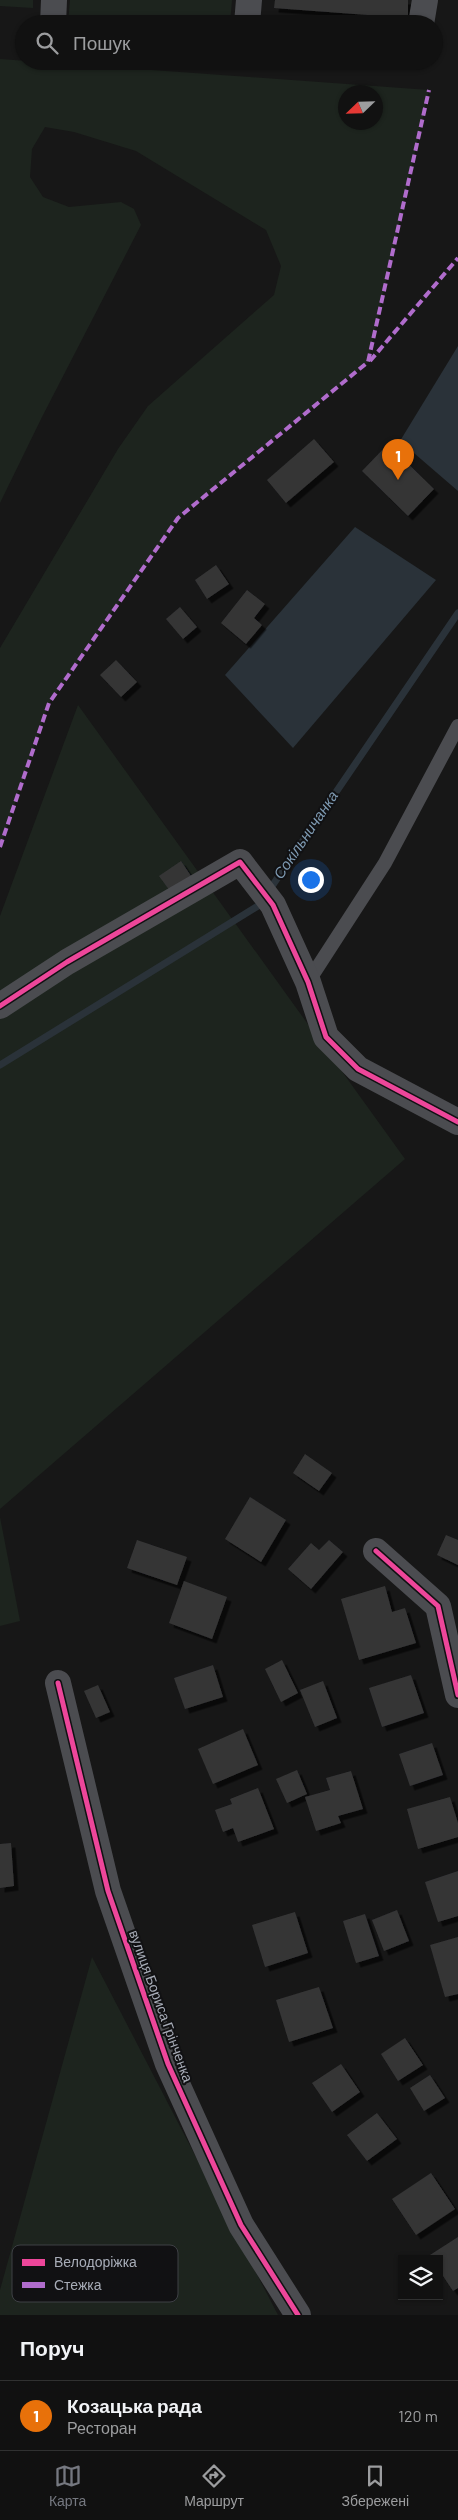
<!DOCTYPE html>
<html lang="uk">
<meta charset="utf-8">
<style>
:root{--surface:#111;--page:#1a1a1a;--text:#f1f3f6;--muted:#9c9d9f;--line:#303131;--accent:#757880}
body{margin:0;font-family:Barlow,sans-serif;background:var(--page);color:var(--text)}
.controls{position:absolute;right:15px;bottom:15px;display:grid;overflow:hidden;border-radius:0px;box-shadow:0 1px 4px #0004}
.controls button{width:45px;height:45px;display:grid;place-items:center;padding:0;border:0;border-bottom:1px solid var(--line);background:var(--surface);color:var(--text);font:25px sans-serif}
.compass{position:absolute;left:338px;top:85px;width:45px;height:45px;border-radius:50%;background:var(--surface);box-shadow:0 1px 4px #0004;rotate:247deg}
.you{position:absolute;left:310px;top:879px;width:18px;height:18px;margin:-12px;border:4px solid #fff;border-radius:50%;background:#1a73e8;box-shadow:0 0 0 8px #1a73e833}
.badge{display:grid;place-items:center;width:32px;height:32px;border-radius:50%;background:var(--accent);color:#fff;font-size:16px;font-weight:700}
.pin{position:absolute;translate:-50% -41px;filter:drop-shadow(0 1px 2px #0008)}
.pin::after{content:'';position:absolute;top:26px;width:18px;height:15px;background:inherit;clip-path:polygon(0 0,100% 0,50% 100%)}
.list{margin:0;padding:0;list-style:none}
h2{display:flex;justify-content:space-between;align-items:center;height:65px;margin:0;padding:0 20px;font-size:21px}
h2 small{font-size:16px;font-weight:400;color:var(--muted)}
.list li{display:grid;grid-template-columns:32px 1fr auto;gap:15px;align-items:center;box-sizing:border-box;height:70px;padding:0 20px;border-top:1px solid var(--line)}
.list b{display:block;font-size:19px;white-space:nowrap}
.list p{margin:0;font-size:16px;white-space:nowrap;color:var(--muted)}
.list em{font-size:16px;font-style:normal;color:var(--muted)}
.icon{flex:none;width:28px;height:28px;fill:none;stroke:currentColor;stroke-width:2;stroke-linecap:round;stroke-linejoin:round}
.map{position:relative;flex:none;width:458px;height:2315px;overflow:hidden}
.search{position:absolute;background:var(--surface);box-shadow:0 1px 4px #0004;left:15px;right:15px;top:15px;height:55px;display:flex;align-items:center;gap:12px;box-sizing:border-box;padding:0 18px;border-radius:28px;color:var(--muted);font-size:19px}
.sheet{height:135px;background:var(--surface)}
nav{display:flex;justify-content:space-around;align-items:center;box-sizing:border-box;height:70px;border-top:1px solid var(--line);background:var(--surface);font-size:14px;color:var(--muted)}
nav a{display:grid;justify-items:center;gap:2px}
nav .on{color:var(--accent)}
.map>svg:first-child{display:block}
.green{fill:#1d241e;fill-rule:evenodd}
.water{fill:#2a3239}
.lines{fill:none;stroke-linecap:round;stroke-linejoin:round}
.stream{stroke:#2a3239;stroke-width:7}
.building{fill:#353536;filter:url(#shadow)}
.lane{stroke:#4b4c50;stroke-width:14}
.street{stroke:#4b4c50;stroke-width:26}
.quiet{stroke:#b06ccc;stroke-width:4;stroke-dasharray:8 4;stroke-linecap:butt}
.cycleway-casing{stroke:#111113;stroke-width:8}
.cycleway{stroke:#ed469a;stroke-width:5}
.labels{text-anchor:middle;stroke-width:4;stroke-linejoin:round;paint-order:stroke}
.street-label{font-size:14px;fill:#a8adb8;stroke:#111113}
.water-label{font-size:15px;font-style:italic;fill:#7f9bb3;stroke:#111113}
.key{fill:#111113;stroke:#3e4045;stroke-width:1}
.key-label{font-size:14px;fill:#a8adb8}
</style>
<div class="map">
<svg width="458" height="2315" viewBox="0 0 458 2315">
<defs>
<filter id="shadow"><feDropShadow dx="4.5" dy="4.5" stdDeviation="0" flood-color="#0009"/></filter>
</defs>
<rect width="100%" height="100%" fill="#171717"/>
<g class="green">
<polygon points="0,0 33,0 33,8 0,6"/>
<polygon points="70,0 232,0 230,24 83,24 68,23"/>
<path d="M0 59 429 90 368 362 178 518 49 703 0 847V648L118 449 148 406 274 295 281 266 266 230 136 151 74 132 45 127 32 149 30 177 43 197 69 207 121 202 134 209 141 225 42 417 0 503ZM346 92H376V122H346Z"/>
<polygon points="78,705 405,1159 0,1509 0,916"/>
<polygon points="0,1517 20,1621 0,1626"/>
<polygon points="92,1957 278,2315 0,2315 0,2290"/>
</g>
<g class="water">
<polygon points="458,346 458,491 400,441"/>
<polygon points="355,527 436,580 293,748 225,675"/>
</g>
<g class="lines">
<g class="stream">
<polyline points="268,892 458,613"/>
<polyline points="0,1065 258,906 262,900"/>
</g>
</g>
<g class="building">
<polygon points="275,0 408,0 408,18 274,8"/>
<polygon points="314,439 334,462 286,503 267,480"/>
<polygon points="388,444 434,489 408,516 362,471"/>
<polygon points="216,565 229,584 207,599 195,580"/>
<polygon points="247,590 265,604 254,618 262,625 246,644 221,623"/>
<polygon points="180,607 197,627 183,639 166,619"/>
<polygon points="116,660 137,682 121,697 100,675"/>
<polygon points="181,861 191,876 170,891 159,876"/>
<polygon points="305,1454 332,1473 319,1491 293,1473"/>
<polygon points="250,1497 286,1520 261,1562 225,1539"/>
<polygon points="446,1535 458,1540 458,1565 437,1555"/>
<polygon points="137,1540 187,1557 177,1585 127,1568"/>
<polygon points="329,1540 343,1552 311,1589 288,1569 311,1543 319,1550"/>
<polygon points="184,1581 227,1597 212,1639 169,1623"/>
<polygon points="385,1586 392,1612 405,1608 416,1643 359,1660 341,1599"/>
<polygon points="282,1660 298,1693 281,1702 265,1669"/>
<polygon points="213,1665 223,1697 185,1709 174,1678"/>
<polygon points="411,1675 424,1713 382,1727 369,1688"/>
<polygon points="323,1681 337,1718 315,1727 300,1690"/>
<polygon points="98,1685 110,1712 96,1718 84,1691"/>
<polygon points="243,1729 258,1765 213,1784 198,1749"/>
<polygon points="432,1743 443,1775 410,1786 399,1754"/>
<polygon points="297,1770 307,1794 287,1803 276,1779"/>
<polygon points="351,1771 363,1809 338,1816 341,1823 316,1831 305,1797 330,1790 326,1778"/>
<polygon points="258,1788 274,1829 238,1842 233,1828 223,1832 215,1810 232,1804 230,1799"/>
<polygon points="450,1797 458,1823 458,1837 418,1849 407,1809"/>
<polygon points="11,1843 14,1886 0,1888 0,1844"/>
<polygon points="458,1871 458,1916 438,1922 425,1882"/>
<polygon points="397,1910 409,1941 384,1951 372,1920"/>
<polygon points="295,1912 308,1953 265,1967 252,1925"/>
<polygon points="365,1914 379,1956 356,1963 343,1921"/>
<polygon points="458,1937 458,1994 445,1997 430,1945"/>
<polygon points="319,1987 333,2028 289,2042 276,2000"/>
<polygon points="405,2038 423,2065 398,2081 381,2054"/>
<polygon points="341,2064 360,2092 332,2112 312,2083"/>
<polygon points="430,2075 445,2098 424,2111 410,2088"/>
<polygon points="377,2113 397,2139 367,2161 347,2135"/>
<polygon points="431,2173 455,2209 416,2235 392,2199"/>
<polygon points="458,2237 458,2288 453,2291 439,2270 439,2259 432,2259 430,2255"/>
</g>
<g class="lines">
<polyline class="lane" points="308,982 385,863 458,726"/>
<g class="street">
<polyline points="53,24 54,0"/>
<polyline points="247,24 249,0"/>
<polyline points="421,24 425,0"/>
<polyline points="0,1006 67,962 240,862 273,905 308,982 326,1037 358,1069 458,1122"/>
<polyline points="376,1551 438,1606 458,1695"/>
<polyline points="58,1683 108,1891 168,2064 241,2225 298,2315"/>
</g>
<g class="quiet">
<polyline points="370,361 458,258"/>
<polyline points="0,847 49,703 178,518 368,362 429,90"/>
</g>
<defs>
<g id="cycleway">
<polyline points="0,1006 67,962 240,862 273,905 308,982 326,1037 358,1069 458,1122"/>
<polyline points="376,1551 438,1606 458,1695"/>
<polyline points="58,1683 108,1891 168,2064 241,2225 298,2315"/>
</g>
</defs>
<use href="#cycleway" class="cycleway-casing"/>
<use href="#cycleway" class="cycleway"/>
</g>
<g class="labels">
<g class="street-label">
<text transform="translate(161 2006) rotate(70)" y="5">вулиця Бориса Грінченка</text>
</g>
<g class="water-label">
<text transform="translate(306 835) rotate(-56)" y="5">Сокільничанка</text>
</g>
</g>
<rect x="12" y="2245" width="166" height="57" rx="8" class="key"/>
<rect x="22" y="2259" width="23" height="7" fill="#ed469a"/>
<rect x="22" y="2282" width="23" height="6" fill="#b06ccc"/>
<g class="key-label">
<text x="54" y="2267">Велодоріжка</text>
<text x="54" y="2290">Стежка</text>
</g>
</svg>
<div class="controls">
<button><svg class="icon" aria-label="layers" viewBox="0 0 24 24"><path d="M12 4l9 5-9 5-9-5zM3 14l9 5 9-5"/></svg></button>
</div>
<svg class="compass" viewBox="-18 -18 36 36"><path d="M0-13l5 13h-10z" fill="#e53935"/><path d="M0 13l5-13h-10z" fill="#9c9d9f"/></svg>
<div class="you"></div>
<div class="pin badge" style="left:398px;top:480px;background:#e8710a">1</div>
<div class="search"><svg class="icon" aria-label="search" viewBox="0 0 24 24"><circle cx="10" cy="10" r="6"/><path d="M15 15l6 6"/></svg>Пошук</div>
</div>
<section class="sheet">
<h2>Поруч<small></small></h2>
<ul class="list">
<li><span class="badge" style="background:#e8710a">1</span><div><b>Козацька рада</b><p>Ресторан</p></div><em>120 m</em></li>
</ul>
</section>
<nav>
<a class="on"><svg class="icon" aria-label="map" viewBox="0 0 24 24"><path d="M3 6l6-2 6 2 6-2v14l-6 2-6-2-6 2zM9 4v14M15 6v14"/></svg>Карта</a>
<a><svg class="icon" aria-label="directions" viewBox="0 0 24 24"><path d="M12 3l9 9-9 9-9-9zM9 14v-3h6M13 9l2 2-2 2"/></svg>Маршрут</a>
<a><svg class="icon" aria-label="saved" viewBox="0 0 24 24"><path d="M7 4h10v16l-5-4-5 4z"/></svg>Збережені</a>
</nav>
